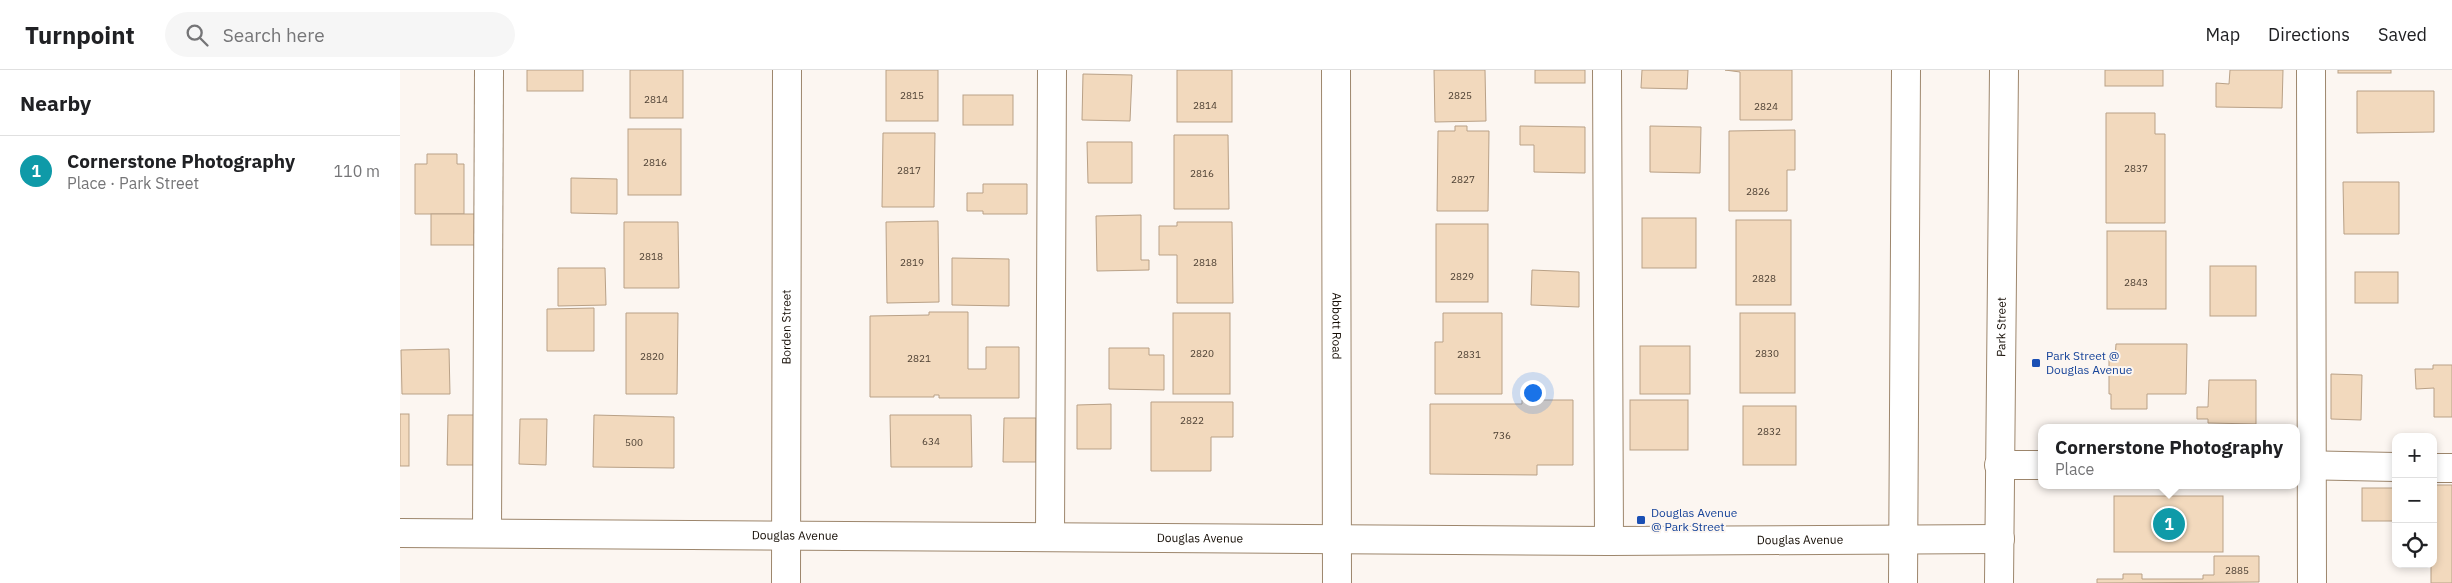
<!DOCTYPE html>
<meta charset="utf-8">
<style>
:root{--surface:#fff;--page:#f6f6f6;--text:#202124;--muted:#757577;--line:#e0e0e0;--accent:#ca4382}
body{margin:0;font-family:"IBM Plex Sans",sans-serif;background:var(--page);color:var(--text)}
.controls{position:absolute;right:15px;bottom:15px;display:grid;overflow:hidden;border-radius:10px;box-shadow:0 2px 8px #0003}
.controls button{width:45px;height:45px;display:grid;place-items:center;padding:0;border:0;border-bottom:1px solid var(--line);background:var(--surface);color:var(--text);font:25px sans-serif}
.you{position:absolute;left:1132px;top:322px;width:18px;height:18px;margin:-12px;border:4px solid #fff;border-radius:50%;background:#1a73e8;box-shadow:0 0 0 8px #1a73e833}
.badge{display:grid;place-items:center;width:32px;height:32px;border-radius:50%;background:var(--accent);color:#fff;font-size:16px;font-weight:700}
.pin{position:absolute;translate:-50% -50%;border:2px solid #fff;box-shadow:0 1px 5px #0006}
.popup{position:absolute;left:1638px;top:354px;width:262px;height:65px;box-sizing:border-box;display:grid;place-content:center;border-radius:10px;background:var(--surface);filter:drop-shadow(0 1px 4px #0005);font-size:16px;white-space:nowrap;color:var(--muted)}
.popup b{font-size:19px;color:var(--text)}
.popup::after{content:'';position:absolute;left:50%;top:100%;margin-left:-10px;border:10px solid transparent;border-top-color:var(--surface)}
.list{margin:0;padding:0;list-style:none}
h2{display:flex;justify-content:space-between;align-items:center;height:65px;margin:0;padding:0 20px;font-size:21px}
h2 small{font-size:16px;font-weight:400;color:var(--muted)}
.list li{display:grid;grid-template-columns:32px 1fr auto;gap:15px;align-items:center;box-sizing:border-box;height:70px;padding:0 20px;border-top:1px solid var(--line)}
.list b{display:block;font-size:19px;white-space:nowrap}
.list p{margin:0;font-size:16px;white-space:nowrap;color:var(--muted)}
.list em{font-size:16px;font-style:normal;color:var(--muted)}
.icon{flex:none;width:28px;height:28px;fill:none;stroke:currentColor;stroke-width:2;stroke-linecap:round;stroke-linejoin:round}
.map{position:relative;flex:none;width:2052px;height:513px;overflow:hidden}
header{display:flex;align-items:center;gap:30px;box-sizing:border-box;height:70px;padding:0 25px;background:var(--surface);border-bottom:1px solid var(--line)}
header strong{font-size:24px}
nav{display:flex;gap:28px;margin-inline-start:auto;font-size:18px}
.search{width:350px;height:45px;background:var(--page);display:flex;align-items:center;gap:12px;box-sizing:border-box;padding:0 18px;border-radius:28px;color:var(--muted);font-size:19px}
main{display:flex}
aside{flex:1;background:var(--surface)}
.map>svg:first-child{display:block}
.building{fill:#f2d9bd;stroke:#b9a187}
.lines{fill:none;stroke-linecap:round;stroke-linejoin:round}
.minor-casing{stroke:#9d866c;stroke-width:30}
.minor{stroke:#fff;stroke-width:28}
.transit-dot{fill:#1a4fb4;stroke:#fcf6f1;stroke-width:2}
.labels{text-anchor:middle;stroke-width:4;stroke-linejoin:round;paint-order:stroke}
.number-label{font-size:10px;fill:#4c3f32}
.street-label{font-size:12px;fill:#140c04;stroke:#fcf6f1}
.transit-label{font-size:12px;fill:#164399;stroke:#fcf6f1;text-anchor:start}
</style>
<header>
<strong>Turnpoint</strong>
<div class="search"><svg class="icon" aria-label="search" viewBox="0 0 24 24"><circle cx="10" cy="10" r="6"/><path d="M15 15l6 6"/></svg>Search here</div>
<nav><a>Map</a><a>Directions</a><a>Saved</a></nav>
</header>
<main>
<aside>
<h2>Nearby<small></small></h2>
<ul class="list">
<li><span class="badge" style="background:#0f9aa8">1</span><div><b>Cornerstone Photography</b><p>Place · Park Street</p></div><em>110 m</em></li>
</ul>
</aside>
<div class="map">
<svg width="2052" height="513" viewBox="0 0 2052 513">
<rect width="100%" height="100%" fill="#fcf6f1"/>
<g class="building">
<rect x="127" y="0" width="56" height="21"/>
<rect x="230" y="0" width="53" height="48"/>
<rect x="486" y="0" width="52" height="51"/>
<rect x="777" y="0" width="55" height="52"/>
<polygon points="1034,0 1085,0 1086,51 1035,52"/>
<rect x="1135" y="0" width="50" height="13"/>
<polygon points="1242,0 1288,0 1287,19 1241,18"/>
<polygon points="1325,0 1392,0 1392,50 1340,50 1340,2"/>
<rect x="1705" y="0" width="58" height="16"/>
<polygon points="1830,0 1883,0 1882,38 1816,37 1816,13 1829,14"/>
<rect x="1938" y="0" width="53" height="3"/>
<polygon points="683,4 732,5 730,51 682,50"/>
<polygon points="1957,21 2034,21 2034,62 1957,63"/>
<rect x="563" y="25" width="50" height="30"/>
<polygon points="1706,43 1755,43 1755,64 1765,64 1765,153 1706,153"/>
<polygon points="1055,56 1067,56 1067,61 1089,61 1088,141 1037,141 1038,61 1055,61"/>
<polygon points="1120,56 1185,57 1185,103 1134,102 1134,75 1120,75"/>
<polygon points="1250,56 1301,57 1300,103 1250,102"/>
<rect x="228" y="59" width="53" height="66"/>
<polygon points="1395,60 1395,100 1387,100 1387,141 1329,141 1329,61"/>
<polygon points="483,63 535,63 534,137 482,137"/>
<polygon points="774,65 828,65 829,139 774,139"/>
<polygon points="687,72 732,72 732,113 688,113"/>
<polygon points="27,84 57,84 57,94 64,94 64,144 15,144 15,94 27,94"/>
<polygon points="171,108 217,109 217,144 171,143"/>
<polygon points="1943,112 1999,112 1999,164 1944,164"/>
<polygon points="583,114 627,114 627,144 583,144 583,141 567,141 567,123 583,123"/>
<rect x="31" y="144" width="45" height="31"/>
<polygon points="741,145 741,190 749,190 749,200 697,201 696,146"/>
<rect x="1242" y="148" width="54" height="50"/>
<rect x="1336" y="150" width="55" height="85"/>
<polygon points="538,151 539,232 487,233 486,152"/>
<polygon points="224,152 278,152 279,218 224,218"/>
<polygon points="777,152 832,152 833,233 777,233 777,185 759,185 759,156 777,156"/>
<rect x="1036" y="154" width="52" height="78"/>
<rect x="1707" y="161" width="59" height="78"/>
<polygon points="552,188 609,189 609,236 552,235"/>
<rect x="1810" y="196" width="46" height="50"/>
<polygon points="158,198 205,198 206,235 158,236"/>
<polygon points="1132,200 1179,202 1179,237 1131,235"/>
<rect x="1955" y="202" width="43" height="31"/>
<polygon points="194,238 194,281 147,281 147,239"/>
<polygon points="529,242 568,242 568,299 586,299 586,277 619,277 619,328 539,328 539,325 534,325 534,327 470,327 470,246 529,245"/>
<polygon points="226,243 278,243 277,324 226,324"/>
<rect x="773" y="243" width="57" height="81"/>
<polygon points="1043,243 1102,243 1102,324 1035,324 1035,272 1043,272"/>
<rect x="1340" y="243" width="55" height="80"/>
<polygon points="1716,274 1787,274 1786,324 1747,324 1747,339 1711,339 1711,324 1709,324 1709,289 1715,289"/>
<rect x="1240" y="276" width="50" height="48"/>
<polygon points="709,278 749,278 749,285 764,285 764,320 709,319"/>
<polygon points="49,279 50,324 2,324 1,280"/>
<polygon points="2033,295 2052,295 2052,347 2034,347 2034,318 2016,319 2015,299 2033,299"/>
<polygon points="1931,304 1962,305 1961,350 1931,349"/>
<polygon points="1809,310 1856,310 1856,354 1808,353 1808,349 1797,349 1797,337 1808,337"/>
<polygon points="1122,330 1173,330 1173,395 1137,395 1137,405 1030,404 1030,334 1122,334"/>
<rect x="1230" y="330" width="58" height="50"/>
<polygon points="751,332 833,332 833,367 811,367 811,401 751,401"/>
<polygon points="711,334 711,379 677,379 677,335"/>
<rect x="1343" y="336" width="53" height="59"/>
<rect x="0" y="344" width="9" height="52"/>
<polygon points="48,345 82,345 82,395 47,395"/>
<polygon points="194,345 274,347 274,398 193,397"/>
<polygon points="490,345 571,345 572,397 491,397"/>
<polygon points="604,348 636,348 636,392 603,392"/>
<polygon points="120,349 147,349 146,395 119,394"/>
<polygon points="2033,415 2052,415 2052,513 2031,513 2031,494 2033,494"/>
<rect x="1962" y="418" width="34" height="33"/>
<rect x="1714" y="426" width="109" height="56"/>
<polygon points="1814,486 1859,486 1859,512 1697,513 1697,509 1723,509 1723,504 1742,504 1742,509 1803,509 1803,505 1814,505"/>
</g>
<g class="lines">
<defs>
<g id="minor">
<path id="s1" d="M936 0 937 513"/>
<polyline points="1207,0 1209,471"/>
<polyline points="1911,0 1912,513"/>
<polyline points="1599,395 1642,395"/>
<polyline points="1896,395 1996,397"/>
<polyline points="2033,398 2052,398"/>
<path id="s2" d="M0 463 1209 471 1600 469"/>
<polyline points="87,463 89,0"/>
<polyline points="650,466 652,0"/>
<path id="s3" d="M386 513 387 0"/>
<polyline points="1503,513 1506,0"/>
<path id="s4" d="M1599 513 1604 0"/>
</g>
</defs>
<use href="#minor" class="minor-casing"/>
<use href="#minor" class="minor"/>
</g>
<g class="transit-dot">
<rect x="1631" y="288" width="10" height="10" rx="2.5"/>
<rect x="1236" y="445" width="10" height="10" rx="2.5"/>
</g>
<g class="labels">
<g class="number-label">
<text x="512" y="29">2815</text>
<text x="1060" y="29">2825</text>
<text x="256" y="33">2814</text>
<text x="805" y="39">2814</text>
<text x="1366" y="40">2824</text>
<text x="255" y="96">2816</text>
<text x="1736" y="102">2837</text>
<text x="509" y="104">2817</text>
<text x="802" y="107">2816</text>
<text x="1063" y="113">2827</text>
<text x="1358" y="125">2826</text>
<text x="251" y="190">2818</text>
<text x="512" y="196">2819</text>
<text x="805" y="196">2818</text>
<text x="1062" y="210">2829</text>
<text x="1364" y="212">2828</text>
<text x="1736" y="216">2843</text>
<text x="802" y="287">2820</text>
<text x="1367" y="287">2830</text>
<text x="1069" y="288">2831</text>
<text x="252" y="290">2820</text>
<text x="519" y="292">2821</text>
<text x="792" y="354">2822</text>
<text x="1369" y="365">2832</text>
<text x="1102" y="369">736</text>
<text x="531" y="375">634</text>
<text x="234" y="376">500</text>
<text x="1837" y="504">2885</text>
</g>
<g class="street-label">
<text dy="4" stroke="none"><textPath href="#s4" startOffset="256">Park Street</textPath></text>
<text dy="4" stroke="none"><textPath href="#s3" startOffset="256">Borden Street</textPath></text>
<text dy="4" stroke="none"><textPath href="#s1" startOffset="256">Abbott Road</textPath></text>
<text dy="4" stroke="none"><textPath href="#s2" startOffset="395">Douglas Avenue</textPath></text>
<text dy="4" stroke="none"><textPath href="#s2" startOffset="800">Douglas Avenue</textPath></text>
<text dy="4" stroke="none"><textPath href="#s2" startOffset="1400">Douglas Avenue</textPath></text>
</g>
<g class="transit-label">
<text x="1646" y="290">Park Street @<tspan x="1646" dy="14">Douglas Avenue</tspan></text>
<text x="1251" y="447">Douglas Avenue<tspan x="1251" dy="14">@ Park Street</tspan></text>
</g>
</g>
</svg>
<div class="controls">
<button>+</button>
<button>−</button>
<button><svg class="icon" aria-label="locate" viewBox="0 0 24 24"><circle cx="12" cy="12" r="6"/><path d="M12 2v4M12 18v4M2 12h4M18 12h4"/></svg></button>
</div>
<div class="you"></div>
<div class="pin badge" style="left:1769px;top:454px;background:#0f9aa8">1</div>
<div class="popup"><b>Cornerstone Photography</b>Place</div>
</div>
</main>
